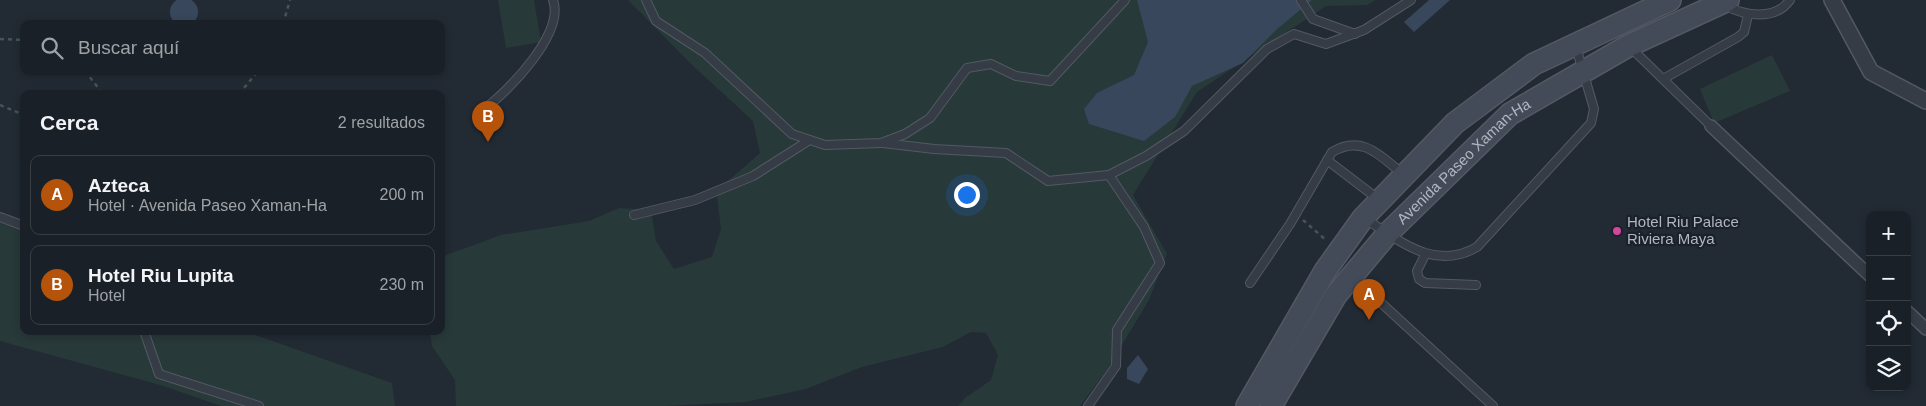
<!DOCTYPE html>
<html lang="es">
<meta charset="utf-8">
<style>
:root{--surface:#1a2027;--page:#272d33;--text:#f1f3f6;--muted:#9fa3a7;--line:#383e44;--accent:#b45309}
body{margin:0;font-family:Helvetica,sans-serif;background:var(--page);color:var(--text)}
.controls{position:absolute;right:15px;bottom:15px;display:grid;overflow:hidden;border-radius:10px;box-shadow:0 2px 8px #0003}
.controls button{width:45px;height:45px;display:grid;place-items:center;padding:0;border:0;border-bottom:1px solid var(--line);background:var(--surface);color:var(--text);font:25px sans-serif}
.you{position:absolute;left:966px;top:194px;width:18px;height:18px;margin:-12px;border:4px solid #fff;border-radius:50%;background:#1a73e8;box-shadow:0 0 0 8px #1a73e833}
.badge{display:grid;place-items:center;width:32px;height:32px;border-radius:50%;background:var(--accent);color:#fff;font-size:16px;font-weight:700}
.pin{position:absolute;translate:-50% -41px;filter:drop-shadow(0 1px 2px #0008)}
.pin::after{content:'';position:absolute;top:26px;width:18px;height:15px;background:inherit;clip-path:polygon(0 0,100% 0,50% 100%)}
.list{margin:0;padding:0;list-style:none}
h2{display:flex;justify-content:space-between;align-items:center;height:65px;margin:0;padding:0 20px;font-size:21px}
h2 small{font-size:16px;font-weight:400;color:var(--muted)}
.list li{display:grid;grid-template-columns:32px 1fr auto;gap:15px;align-items:center;box-sizing:border-box;height:80px;margin:0 10px 10px;padding:0 10px;border:1px solid var(--line);border-radius:10px}
.list b{display:block;font-size:19px;white-space:nowrap}
.list p{margin:0;font-size:16px;white-space:nowrap;color:var(--muted)}
.list em{font-size:16px;font-style:normal;color:var(--muted)}
.icon{flex:none;width:28px;height:28px;fill:none;stroke:currentColor;stroke-width:2;stroke-linecap:round;stroke-linejoin:round}
.map{position:relative;flex:none;width:1926px;height:406px;overflow:hidden}
.search{position:absolute;background:var(--surface);box-shadow:0 2px 8px #0003;left:20px;top:20px;width:425px;height:55px;display:flex;align-items:center;gap:12px;box-sizing:border-box;padding:0 18px;border-radius:10px;color:var(--muted);font-size:19px}
.panel{position:absolute;background:var(--surface);box-shadow:0 2px 8px #0003;left:20px;top:90px;width:425px;height:245px;border-radius:10px}
.map>svg:first-child{display:block}
.green{fill:#283939}
.water{fill:#39475c}
.lines{fill:none;stroke-linecap:round;stroke-linejoin:round}
.service-casing{stroke:#535963;stroke-width:10}
.pedestrian-casing{stroke:#535963;stroke-width:14}
.minor-casing{stroke:#535963;stroke-width:18}
.secondary-casing{stroke:#535963;stroke-width:24}
.path{stroke:#465457;stroke-width:2.5;stroke-dasharray:4 4;stroke-linecap:butt}
.service{stroke:#353c45;stroke-width:8}
.pedestrian{stroke:#353c45;stroke-width:11}
.minor{stroke:#353c45;stroke-width:15}
.secondary{stroke:#444b58;stroke-width:21}
.hotel-dot{fill:#d1479c;stroke:#1b212a;stroke-width:2}
.labels{text-anchor:middle;stroke-width:4.5;stroke-linejoin:round;paint-order:stroke}
.street-label{font-size:15px;fill:#b0b6c2;stroke:#1b212a}
.poi-label{font-size:15px;fill:#b0b6c2;stroke:#1b212a;text-anchor:start}
</style>
<div class="map">
<svg width="1926" height="406" viewBox="0 0 1926 406">
<rect width="100%" height="100%" fill="#222a34"/>
<g class="green">
<polygon points="498,0 534,0 541,42 506,48"/>
<polygon points="628,0 1376,0 1367,5 1326,6 1197,92 1133,195 1167,254 1149,300 1107,370 1080,406 958,406 965,398 991,380 998,355 986,333 971,332 943,347 862,367 806,389 746,402 666,406 456,406 455,380 432,346 430,331 441,331 441,257 501,235 589,221 619,208 651,210 656,241 674,269 712,257 721,229 717,197 728,181 760,153 753,121 692,65"/>
<polygon points="1772,55 1790,91 1714,123 1700,89"/>
<polygon points="0,214 24,221 24,331 244,331 392,383 395,406 221,406 160,385 0,341"/>
</g>
<g class="water">
<circle cx="184" cy="12" r="14"/>
<polygon points="1137,0 1312,0 1276,30 1243,63 1192,86 1175,117 1144,141 1089,124 1084,109 1097,93 1134,75 1148,42"/>
<polygon points="1429,0 1450,0 1414,32 1404,22"/>
<polygon points="1138,355 1148,369 1139,384 1127,379 1127,368"/>
</g>
<g class="lines">
<defs>
<g id="service">
<polyline points="646,0 656,21 705,53 792,134 825,145 881,143 905,134 930,118 967,68 991,64 1016,76 1050,81 1125,0"/>
<polyline points="1301,0 1313,19 1355,34"/>
<path d="M1725 5C1744 16 1775 21 1790 0"/>
<polyline points="1630,47 1711,126"/>
<polyline points="1663,79 1738,37 1744,32 1748,15"/>
<path d="M484 109C509 91 565 33 553 0"/>
<polyline points="883,143 934,149 1006,153 1048,181 1109,175"/>
<polyline points="1327,160 1378,199"/>
<polyline points="634,215 695,200 753,176 808,141"/>
<polyline points="0,217 24,226"/>
<path d="M1364 218C1399 240 1434 272 1477 247L1591 123 1594 109 1576 47"/>
<polyline points="1425,255 1417,271 1419,279 1425,283 1476,285"/>
<polyline points="1353,277 1493,406"/>
<path d="M1250 283 1290 224 1332 152C1363 134 1380 156 1403 174"/>
<polyline points="144,331 159,374 259,406"/>
<polyline points="1088,406 1116,366 1117,330 1160,263 1144,227 1109,175 1146,156 1184,131 1267,49 1294,34 1326,44 1364,30 1411,0"/>
</g>
<g id="pedestrian">
<polyline points="1711,126 1870,276"/>
<polyline points="1907,311 1926,329"/>
</g>
<polyline id="minor" points="1832,0 1871,72 1926,101"/>
<g id="secondary">
<polyline points="1247,406 1325,271 1363,218 1455,123 1534,64 1670,0"/>
<path id="s1" d="M1271 406 1336 295 1388 233 1510 114 1628 46 1728 0"/>
</g>
</defs>
<use href="#service" class="service-casing"/>
<use href="#pedestrian" class="pedestrian-casing"/>
<use href="#minor" class="minor-casing"/>
<use href="#secondary" class="secondary-casing"/>
<g class="path">
<polyline points="283,24 290,0"/>
<polyline points="0,39 24,40"/>
<polyline points="85,71 103,94"/>
<polyline points="239,94 258,71"/>
<polyline points="0,105 24,115"/>
<polyline points="1303,220 1327,241"/>
</g>
<use href="#service" class="service"/>
<use href="#pedestrian" class="pedestrian"/>
<use href="#minor" class="minor"/>
<use href="#secondary" class="secondary"/>
</g>
<circle class="hotel-dot" cx="1617" cy="231" r="5"/>
<g class="labels">
<g class="street-label">
<text dy="5" stroke="none"><textPath href="#s1" startOffset="314">Avenida Paseo Xaman-Ha</textPath></text>
</g>
<g class="poi-label">
<text x="1627" y="227">Hotel Riu Palace<tspan x="1627" dy="17">Riviera Maya</tspan></text>
</g>
</g>
</svg>
<div class="controls">
<button>+</button>
<button>−</button>
<button><svg class="icon" aria-label="locate" viewBox="0 0 24 24"><circle cx="12" cy="12" r="6"/><path d="M12 2v4M12 18v4M2 12h4M18 12h4"/></svg></button>
<button><svg class="icon" aria-label="layers" viewBox="0 0 24 24"><path d="M12 4l9 5-9 5-9-5zM3 14l9 5 9-5"/></svg></button>
</div>
<div class="you"></div>
<div class="pin badge" style="left:1369px;top:320px">A</div>
<div class="pin badge" style="left:488px;top:142px">B</div>
<div class="search"><svg class="icon" aria-label="search" viewBox="0 0 24 24"><circle cx="10" cy="10" r="6"/><path d="M15 15l6 6"/></svg>Buscar aquí</div>
<section class="panel">
<h2>Cerca<small>2 resultados</small></h2>
<ul class="list">
<li><span class="badge">A</span><div><b>Azteca</b><p>Hotel · Avenida Paseo Xaman-Ha</p></div><em>200 m</em></li>
<li><span class="badge">B</span><div><b>Hotel Riu Lupita</b><p>Hotel</p></div><em>230 m</em></li>
</ul>
</section>
</div>
